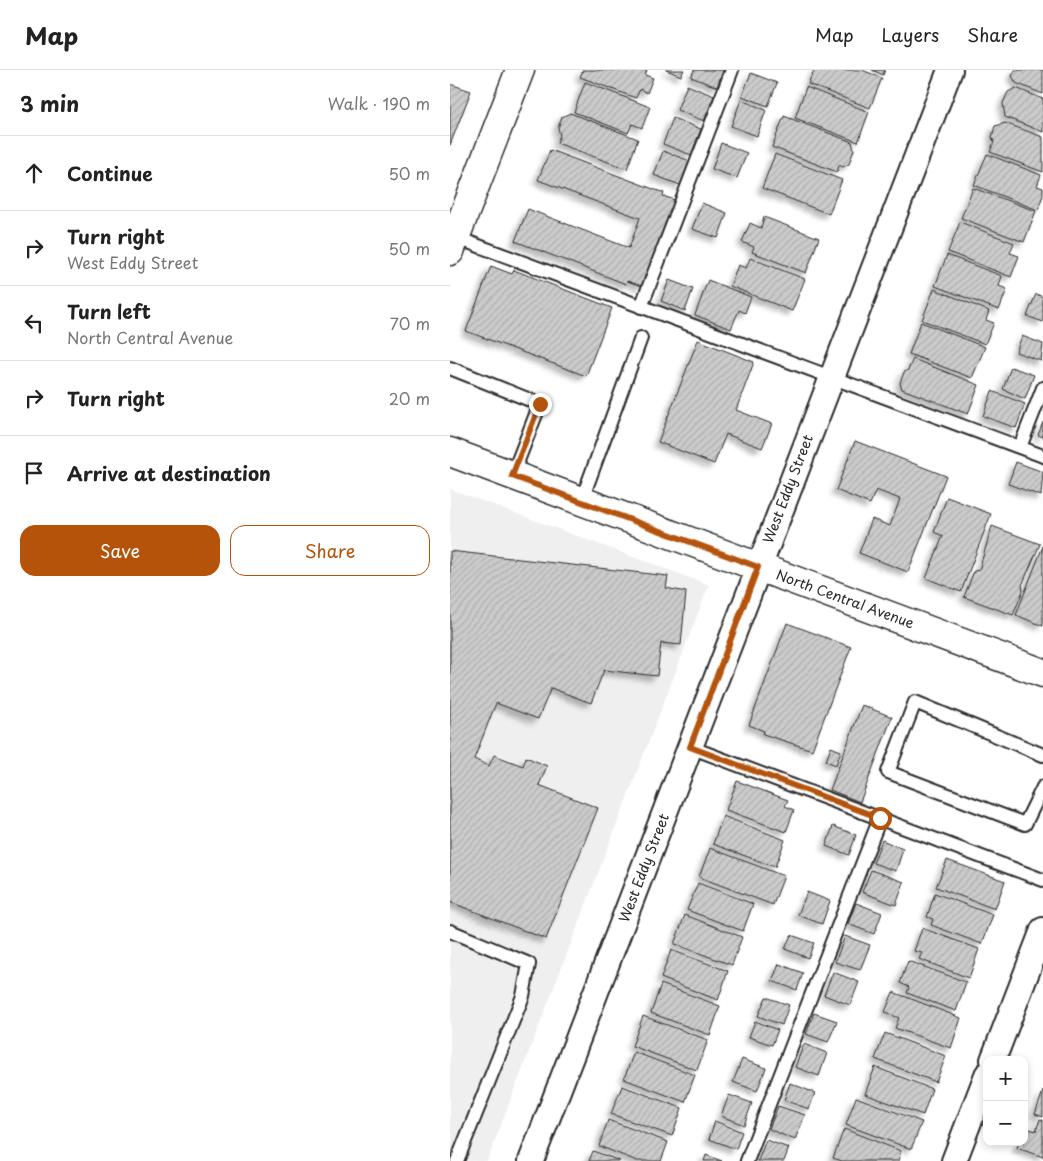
<!DOCTYPE html>
<meta charset="utf-8">
<style>
:root{--surface:#fff;--page:#f6f6f6;--text:#222;--muted:#767676;--line:#e0e0e0;--accent:#b45309}
body{margin:0;font-family:"Playpen Sans",sans-serif;background:var(--page);color:var(--text)}
.controls{position:absolute;right:15px;bottom:15px;display:grid;overflow:hidden;border-radius:10px;box-shadow:0 2px 8px #0003}
.controls button{width:45px;height:45px;display:grid;place-items:center;padding:0;border:0;border-bottom:1px solid var(--line);background:var(--surface);color:var(--text);font:25px sans-serif}
.stop{position:absolute;width:15px;height:15px;margin:-11px;border:4px solid #b45309;border-radius:50%;background:#fff}
.stop.end{background:#b45309;border-color:#fff;box-shadow:0 1px 5px #0008}
.list{margin:0;padding:0;list-style:none}
h2{display:flex;justify-content:space-between;align-items:center;height:65px;margin:0;padding:0 20px;font-size:21px}
h2 small{font-size:16px;font-weight:400;color:var(--muted)}
.list li{display:grid;grid-template-columns:32px 1fr auto;gap:15px;align-items:center;box-sizing:border-box;height:75px;padding:0 20px;border-top:1px solid var(--line)}
.list b{display:block;font-size:19px;white-space:nowrap}
.list p{margin:0;font-size:16px;white-space:nowrap;color:var(--muted)}
.list em{font-size:16px;font-style:normal;color:var(--muted)}
.actions{display:flex;gap:10px;padding:15px 20px}
.actions a{flex:1;padding:11px 0;border:1px solid var(--accent);border-radius:15px;text-align:center;font-size:18px;color:var(--accent)}
.actions .main{background:var(--accent);color:#fff}
.icon{flex:none;width:28px;height:28px;fill:none;stroke:currentColor;stroke-width:2;stroke-linecap:round;stroke-linejoin:round}
.map{position:relative;flex:none;width:593px;height:1091px;overflow:hidden}
header{display:flex;align-items:center;gap:30px;box-sizing:border-box;height:70px;padding:0 25px;background:var(--surface);border-bottom:1px solid var(--line)}
header strong{font-size:24px}
nav{display:flex;gap:28px;margin-inline-start:auto;font-size:18px}
main{display:flex}
aside{flex:1;background:var(--surface)}
.map>svg:first-child{display:block}
.built{fill:#efefef}
.building{fill:url(#building-hatch);stroke:#2b2b2b;filter:url(#shadow)}
.lines{fill:none;stroke-linecap:round;stroke-linejoin:round}
.service-casing{stroke:#2b2b2b;stroke-width:16}
.minor-casing{stroke:#2b2b2b;stroke-width:28}
.tertiary-casing{stroke:#2b2b2b;stroke-width:31}
.secondary-casing{stroke:#2b2b2b;stroke-width:31}
.service{stroke:#fff;stroke-width:12}
.minor{stroke:#fff;stroke-width:24}
.tertiary{stroke:#fff;stroke-width:28}
.secondary{stroke:#fff;stroke-width:28}
.route{stroke:#b45309;stroke-width:6}
.labels{text-anchor:middle;stroke-width:4;stroke-linejoin:round;paint-order:stroke}
.street-label{font-size:14px;fill:#2b2b2b;stroke:#fff}
</style>
<header>
<strong>Map</strong>
<nav><a>Map</a><a>Layers</a><a>Share</a></nav>
</header>
<main>
<aside>
<h2>3 min<small>Walk · 190 m</small></h2>
<ul class="list">
<li><svg class="icon" aria-label="ahead" viewBox="0 0 24 24"><path d="M12 20V5M6 11l6-6 6 6"/></svg><div><b>Continue</b></div><em>50 m</em></li>
<li><svg class="icon" aria-label="right" viewBox="0 0 24 24"><path d="M7 20v-9h11M14 6l5 5-5 5"/></svg><div><b>Turn right</b><p>West Eddy Street</p></div><em>50 m</em></li>
<li><svg class="icon" aria-label="left" viewBox="0 0 24 24"><path d="M17 20v-9H6M10 6l-5 5 5 5"/></svg><div><b>Turn left</b><p>North Central Avenue</p></div><em>70 m</em></li>
<li><svg class="icon" aria-label="right" viewBox="0 0 24 24"><path d="M7 20v-9h11M14 6l5 5-5 5"/></svg><div><b>Turn right</b></div><em>20 m</em></li>
<li><svg class="icon" aria-label="arrive" viewBox="0 0 24 24"><path d="M6 21V4h12l-3 4 3 4H6"/></svg><div><b>Arrive at destination</b></div></li>
</ul>
<div class="actions"><a class="main">Save</a><a>Share</a></div>
</aside>
<div class="map">
<svg width="593" height="1091" viewBox="0 0 593 1091">
<defs>
<pattern id="building-hatch" width="6" height="6" patternUnits="userSpaceOnUse" patternTransform="scale(1.25)"><rect width="6" height="6" fill="#cbcbcb"/><path d="M-1 1l2-2M0 6l6-6M5 7l2-2" fill="none" stroke="#aeaeae"/></pattern>
<filter id="shadow"><feDropShadow dx="-4.5" dy="4.5" stdDeviation="2.5" flood-color="#0004"/></filter>
</defs>
<rect width="100%" height="100%" fill="#fff"/>
<filter id="ink" filterUnits="userSpaceOnUse"><feTurbulence type="fractalNoise" baseFrequency=".02" numOctaves="2"/><feDisplacementMap in="SourceGraphic" scale="10" xChannelSelector="R" yChannelSelector="G"/><feConvolveMatrix kernelMatrix="1 2 1 2 8 2 1 2 1" color-interpolation-filters="sRGB"/></filter>
<g filter="url(#ink)">
<polygon class="built" points="0,419 259,515 37,1091 0,1091"/>
<g class="building">
<polygon points="133,0 197,0 195,5 203,8 197,23 190,19 186,28 130,7"/>
<polygon points="216,0 234,0 231,6"/>
<polygon points="244,0 273,0 267,17 241,7"/>
<polygon points="364,0 412,0 432,8 420,38 358,14"/>
<polygon points="422,0 435,0 433,5"/>
<polygon points="565,0 593,0 593,24 566,13 562,6"/>
<polygon points="301,3 327,13 318,36 292,26"/>
<polygon points="135,12 200,37 192,58 182,54 178,63 124,42"/>
<polygon points="0,14 21,21 0,75"/>
<polygon points="237,15 264,26 254,51 227,40"/>
<polygon points="356,17 419,42 408,72 345,48"/>
<polygon points="566,18 593,29 593,62 555,47 553,33 558,22"/>
<polygon points="291,30 316,40 307,66 281,56"/>
<polygon points="120,43 188,69 177,99 107,73 110,65 108,58 112,47"/>
<polygon points="334,46 402,72 404,80 399,94 393,97 389,95 387,102 322,77"/>
<polygon points="223,48 251,59 241,85 213,74"/>
<polygon points="555,53 593,67 593,102 540,82 544,72 542,67 545,56"/>
<polygon points="271,73 297,83 287,108 262,99"/>
<polygon points="100,80 214,123 213,126 225,130 192,216 177,211 176,214 65,171 78,139 179,178 190,148 88,110"/>
<polygon points="213,81 240,91 230,115 204,105"/>
<polygon points="325,84 392,110 379,144 312,118"/>
<polygon points="537,84 591,105 587,116 593,118 593,125 588,140 524,115"/>
<polygon points="523,118 586,141 574,172 511,148"/>
<polygon points="252,133 277,143 268,168 242,159"/>
<polygon points="314,147 369,168 356,203 302,182 304,177 292,172 300,153 311,158"/>
<polygon points="510,152 564,173 560,183 569,186 561,207 498,182"/>
<polygon points="497,185 552,206 549,216 557,219 549,240 485,216"/>
<polygon points="300,188 355,209 342,241 280,216 288,195 296,198"/>
<polygon points="41,196 62,204 64,200 162,238 136,306 16,261"/>
<polygon points="219,210 243,219 235,241 211,231"/>
<polygon points="258,210 301,227 295,243 289,240 281,259 245,245"/>
<polygon points="484,219 539,241 536,250 544,253 535,274 472,250"/>
<polygon points="586,224 593,227 593,252 577,246"/>
<polygon points="471,252 535,277 522,308 459,284"/>
<polygon points="572,266 593,274 591,291 566,282"/>
<polygon points="248,270 304,292 286,340 322,354 312,378 276,364 264,394 208,372"/>
<polygon points="463,289 529,315 518,344 452,319 450,313 454,302 458,300"/>
<polygon points="561,297 584,305 575,329 553,319"/>
<polygon points="542,321 575,334 566,358 533,346"/>
<polygon points="593,352 593,367 588,365"/>
<polygon points="405,371 496,406 458,502 409,483 422,449 440,456 450,429 426,420 420,434 386,420"/>
<polygon points="566,392 593,402 591,426 558,414"/>
<polygon points="497,427 541,444 511,522 476,508 493,466 484,462"/>
<polygon points="542,456 590,474 572,515 573,521 563,545 514,527 524,501 529,500"/>
<polygon points="593,476 593,556 566,545"/>
<polygon points="0,481 218,506 216,518 236,522 231,575 211,573 207,606 154,600 141,633 101,618 88,649 46,633 24,689 39,696 44,685 73,696 76,687 97,696 89,715 148,738 96,869 0,832"/>
<polygon points="337,553 401,577 362,680 313,664 314,661 299,655"/>
<polygon points="412,635 442,647 410,732 380,720"/>
<polygon points="381,677 391,681 386,695 376,691"/>
<polygon points="287,711 338,730 335,736 344,740 336,762 276,740"/>
<polygon points="273,746 335,770 325,797 263,774"/>
<polygon points="383,756 406,765 399,785 376,776"/>
<polygon points="432,770 453,779 446,801 423,793"/>
<polygon points="260,778 334,806 323,835 249,807"/>
<polygon points="497,790 555,811 545,839 486,817"/>
<polygon points="421,800 454,812 446,835 412,822"/>
<polygon points="248,813 303,834 293,861 237,840"/>
<polygon points="357,822 380,831 372,854 348,845"/>
<polygon points="485,823 543,845 532,874 481,855 483,849 477,847"/>
<polygon points="406,833 432,843 424,864 398,854"/>
<polygon points="235,845 292,867 282,895 224,874"/>
<polygon points="472,858 529,879 519,908 469,889 472,883 464,881"/>
<polygon points="341,865 364,873 358,888 335,879"/>
<polygon points="395,866 420,875 410,900 385,892"/>
<polygon points="221,880 278,901 268,930 211,908"/>
<polygon points="458,891 516,912 506,941 457,923 459,917 450,913"/>
<polygon points="329,894 353,903 347,920 322,911"/>
<polygon points="383,902 409,912 400,935 374,925"/>
<polygon points="211,914 270,936 260,965 201,943"/>
<polygon points="443,922 511,948 501,978 445,958 449,948 435,942"/>
<polygon points="316,927 339,935 332,955 308,946"/>
<polygon points="364,943 387,951 378,972 356,964"/>
<polygon points="193,946 258,970 247,1000 182,976"/>
<polygon points="305,951 328,960 322,975 299,967"/>
<polygon points="435,963 496,986 486,1012 425,989"/>
<polygon points="354,974 377,983 369,1006 345,997"/>
<polygon points="184,982 245,1005 235,1032 174,1009"/>
<polygon points="292,989 316,998 307,1021 283,1012"/>
<polygon points="425,997 482,1019 473,1045 415,1024"/>
<polygon points="340,1013 365,1023 359,1039 334,1030"/>
<polygon points="172,1016 232,1038 222,1066 161,1044"/>
<polygon points="593,1021 593,1047 585,1044"/>
<polygon points="279,1025 302,1033 294,1055 271,1046"/>
<polygon points="406,1027 472,1052 461,1079 396,1055"/>
<polygon points="328,1036 355,1045 345,1070 319,1059"/>
<polygon points="590,1049 593,1050 593,1087 567,1078 569,1072 574,1072 574,1057 586,1061"/>
<polygon points="158,1050 218,1072 211,1091 187,1091 149,1076"/>
<polygon points="265,1051 292,1062 286,1079 259,1069"/>
<polygon points="394,1059 451,1081 448,1091 392,1091 383,1088"/>
<polygon points="316,1070 339,1078 334,1091 308,1091"/>
<polygon points="143,1081 170,1091 139,1091"/>
<polygon points="256,1085 272,1091 254,1091"/>
</g>
<g class="lines">
<defs>
<g id="service">
<polyline points="2,166 593,386"/>
<polyline points="191,237 282,0"/>
<polyline points="0,298 90,334 62,406"/>
<polyline points="570,377 593,318"/>
<polyline points="131,432 191,268"/>
<polyline points="240,677 593,810"/>
<polyline points="593,685 465,632 438,702 575,754 593,717"/>
<polyline points="0,861 79,894 73,926 7,1091"/>
<polyline points="297,1091 430,748"/>
</g>
<g id="minor">
<polyline points="543,990 593,860"/>
<polyline points="81,1091 500,0"/>
<polyline points="504,1091 537,1005"/>
</g>
<polyline id="tertiary" points="0,181 70,0"/>
<polyline id="secondary" points="0,382 593,603"/>
</defs>
<use href="#service" class="service-casing"/>
<use href="#minor" class="minor-casing"/>
<use href="#tertiary" class="tertiary-casing"/>
<use href="#secondary" class="secondary-casing"/>
<use href="#service" class="service"/>
<use href="#minor" class="minor"/>
<use href="#tertiary" class="tertiary"/>
<use href="#secondary" class="secondary"/>
</g>
</g>
<g class="lines" filter="url(#ink)">
<polyline class="route" points="90,334 62,406 308,497 240,677 430,748"/>
</g>
<g class="labels">
<g class="street-label">
<text transform="translate(338 419) rotate(-69)" y="5">West Eddy Street</text>
<text transform="translate(395 529) rotate(20)" y="5">North Central Avenue</text>
<text transform="translate(194 798) rotate(-69)" y="5">West Eddy Street</text>
</g>
</g>
</svg>
<div class="controls">
<button>+</button>
<button>−</button>
</div>
<div class="stop" style="left:430px;top:748px"></div>
<div class="stop end" style="left:90px;top:334px"></div>
</div>
</main>
